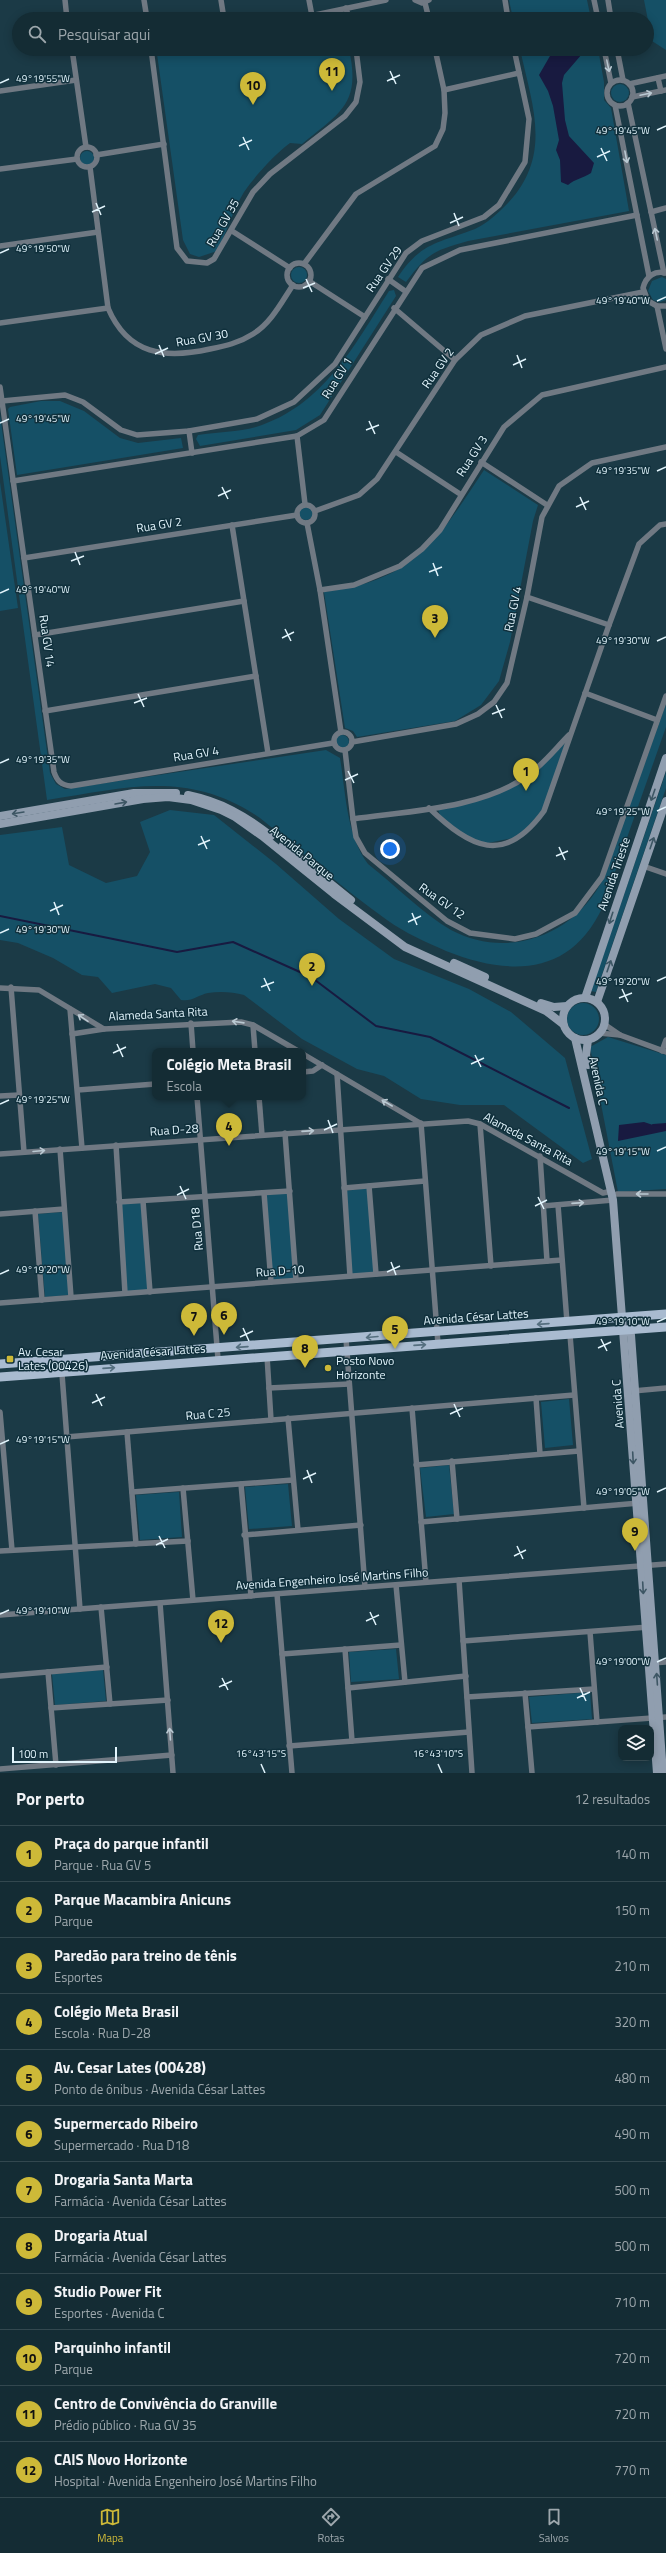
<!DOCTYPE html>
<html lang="pt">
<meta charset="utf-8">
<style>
:root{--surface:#142c34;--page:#213840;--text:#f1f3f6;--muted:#9da7ac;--line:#33484f;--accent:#cdb938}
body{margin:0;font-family:"Titillium Web",sans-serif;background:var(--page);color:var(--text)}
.controls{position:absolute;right:12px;bottom:12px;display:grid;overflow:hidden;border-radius:8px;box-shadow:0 2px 10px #0003}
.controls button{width:36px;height:36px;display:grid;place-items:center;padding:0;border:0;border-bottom:1px solid var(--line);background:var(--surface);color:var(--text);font:20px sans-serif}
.scale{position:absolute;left:12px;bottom:10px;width:105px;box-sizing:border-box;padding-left:4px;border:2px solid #e2f4fc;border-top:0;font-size:11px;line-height:14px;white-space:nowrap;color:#e2f4fc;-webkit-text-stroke:3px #10303c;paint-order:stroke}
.you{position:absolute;left:390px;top:849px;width:14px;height:14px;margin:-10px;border:3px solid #fff;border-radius:50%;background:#1a73e8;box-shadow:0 0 0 6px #1a73e833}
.badge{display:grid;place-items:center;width:26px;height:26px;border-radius:50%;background:var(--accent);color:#111;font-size:13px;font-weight:700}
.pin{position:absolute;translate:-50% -33px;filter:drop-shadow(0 1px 2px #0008)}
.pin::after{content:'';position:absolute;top:21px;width:14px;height:12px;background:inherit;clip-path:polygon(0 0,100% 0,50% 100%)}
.popup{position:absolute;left:152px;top:1048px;width:154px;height:52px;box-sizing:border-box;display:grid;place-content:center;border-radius:8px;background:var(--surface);filter:drop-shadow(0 1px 3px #0005);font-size:13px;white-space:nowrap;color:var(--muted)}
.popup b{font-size:15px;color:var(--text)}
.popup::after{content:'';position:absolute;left:50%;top:100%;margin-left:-8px;border:8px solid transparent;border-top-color:var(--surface)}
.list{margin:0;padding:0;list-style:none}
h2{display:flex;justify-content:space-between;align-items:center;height:52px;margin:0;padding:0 16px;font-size:17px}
h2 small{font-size:13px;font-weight:400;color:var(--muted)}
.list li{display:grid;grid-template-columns:26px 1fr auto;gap:12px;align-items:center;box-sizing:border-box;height:56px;padding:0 16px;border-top:1px solid var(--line)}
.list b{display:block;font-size:15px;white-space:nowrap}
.list p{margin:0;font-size:13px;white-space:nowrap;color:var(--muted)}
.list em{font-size:13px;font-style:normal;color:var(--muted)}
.icon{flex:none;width:22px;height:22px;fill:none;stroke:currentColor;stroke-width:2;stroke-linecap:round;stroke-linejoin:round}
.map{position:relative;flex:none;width:666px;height:1773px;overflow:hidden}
.search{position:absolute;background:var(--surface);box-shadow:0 2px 10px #0003;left:12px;right:12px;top:12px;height:44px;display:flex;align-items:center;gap:10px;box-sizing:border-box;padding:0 14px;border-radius:22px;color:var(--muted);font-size:15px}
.sheet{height:724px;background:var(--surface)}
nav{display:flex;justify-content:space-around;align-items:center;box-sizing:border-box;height:56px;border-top:1px solid var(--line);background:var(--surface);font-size:11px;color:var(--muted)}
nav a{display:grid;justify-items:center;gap:2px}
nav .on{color:var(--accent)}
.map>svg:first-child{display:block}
.green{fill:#155066}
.water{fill:#181a40}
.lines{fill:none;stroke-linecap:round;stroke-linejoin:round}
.stream{stroke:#181a40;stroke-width:2}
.street{stroke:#707983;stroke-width:5.5}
.secondary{stroke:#909eaf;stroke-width:8}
.primary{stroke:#a9bbd0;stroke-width:9}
.oneway{stroke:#bac9d2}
.oneway2{stroke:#3d5664}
.oneway3{stroke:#556f7f}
.ticks{fill:none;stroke:#e2f4fc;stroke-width:1.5}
.poi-dot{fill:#cdb938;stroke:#10303c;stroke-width:1.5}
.labels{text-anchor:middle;stroke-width:3;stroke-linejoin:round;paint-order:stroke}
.street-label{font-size:12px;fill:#e2f4fc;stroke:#10303c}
.poi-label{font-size:12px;fill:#e2f4fc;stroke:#10303c;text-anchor:start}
.ticks-label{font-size:10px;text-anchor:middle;fill:#e2f4fc;stroke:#10303c;stroke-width:3;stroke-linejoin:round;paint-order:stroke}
</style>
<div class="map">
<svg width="666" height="1773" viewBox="0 0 666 1773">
<rect width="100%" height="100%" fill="#1b3a46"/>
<g class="green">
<polygon points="509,0 587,0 591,19 513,19"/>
<polygon points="644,0 666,0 666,50 652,41"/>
<path d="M178 49H349C361 104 341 112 302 144L290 143C274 155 256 175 244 192 233 210 227 232 217 251L199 257 190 254 183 240 157 54Z"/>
<path d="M520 49H598L604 82V100L611 108 629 211 468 241C433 251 428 253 406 282L398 277C421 242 439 243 475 229 488 223 498 213 508 203 553 155 532 105 520 49Z"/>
<circle cx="620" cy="93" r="9"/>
<circle cx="87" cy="158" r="7"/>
<circle cx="299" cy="275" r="8"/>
<polygon points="662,277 666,279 666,300 660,302 653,300 648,291 652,281"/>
<path d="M394 290 396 296 320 415 296 430 200 446 196 439 198 435C217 432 238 432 256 427 323 406 354 346 389 291Z"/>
<polygon points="41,401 60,401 84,411 120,438 138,443 181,438 183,448 17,475 8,409 10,407"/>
<path d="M0 415 50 773 56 784 65 789 326 750 340 758C346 794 346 834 368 864 395 885 422 913 451 930 509 961 577 934 604 877L666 704V727L603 906C571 977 509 976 446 951 426 942 405 933 387 920 343 889 302 852 260 818 187 769 127 788 47 800L0 456Z"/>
<path d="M484 470 538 505 533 521 510 642 499 681 481 705 455 721 357 737 353 731 345 728 324 592C415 580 437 541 484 470Z"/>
<polygon points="0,482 18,608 0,611"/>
<circle cx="306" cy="513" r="7"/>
<circle cx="342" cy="742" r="7"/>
<polygon points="565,743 543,810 518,837 483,844 463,834 440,815 438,809 514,785 528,779"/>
<polygon points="666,772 666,788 596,992 591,991"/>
<path d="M170 810 214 815 276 864 339 919 394 959 469 989 511 1012 524 1023 565 1058 592 1159 583 1163 504 1105H460L421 1099 384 1076 357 1069 302 1039 244 995C233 992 220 991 208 993 198 995 192 1002 181 1000L171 988 155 984 112 993 98 977 82 975 53 958 18 943 0 940V835L62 827 69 865 106 883 137 876 150 852 140 822Z"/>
<circle cx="583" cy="1019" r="16"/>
<polygon points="608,1037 666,1055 666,1189 618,1192 590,1047"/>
<polygon points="368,1188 374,1273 351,1274 345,1191"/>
<polygon points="288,1193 295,1279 272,1281 265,1195"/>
<polygon points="142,1203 148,1290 126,1292 121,1204"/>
<polygon points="63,1212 69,1295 45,1297 38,1214"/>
<polygon points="569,1399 573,1445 545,1448 541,1402"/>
<polygon points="449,1465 454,1514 426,1517 420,1468"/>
<polygon points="288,1484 292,1526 249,1529 245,1487"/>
<polygon points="179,1492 182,1537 140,1540 136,1495"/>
<polygon points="396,1649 399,1679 351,1682 349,1652"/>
<polygon points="103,1670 106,1701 55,1705 52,1674"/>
<polygon points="590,1692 592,1719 532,1723 529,1697"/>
</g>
<g class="water">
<path d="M554 49H582V54L564 75 562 83 565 120 569 136 594 163 591 173C583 178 575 179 568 185L561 182 560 160 556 150 559 140 553 106 548 91 539 75Z"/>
<polygon points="644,1122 653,1125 666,1124 666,1131 618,1141 619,1125"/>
</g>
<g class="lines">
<g class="stream">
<polyline points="0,916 177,952 233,942 311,977 376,1026 430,1037 569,1108"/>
<polyline points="653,1125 666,1124"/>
</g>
<g class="street">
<polyline points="65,0 67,19"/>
<polyline points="144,0 147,19"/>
<polyline points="221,0 224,19"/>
<polyline points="309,0 312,16"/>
<polyline points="415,0 422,3 429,0"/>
<polyline points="505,0 508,19"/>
<polyline points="594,0 598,19"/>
<polyline points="608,0 611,19"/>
<polyline points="425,3 429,19"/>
<polyline points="346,8 349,19"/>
<polyline points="296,19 386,0"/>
<polyline points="72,49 86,147"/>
<polyline points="151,49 177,248 187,261 207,263 214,259 253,192 270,174 345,116 356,102 360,82 356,49"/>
<polyline points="604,49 611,83"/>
<polyline points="617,49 623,80"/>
<polyline points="658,78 661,91"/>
<circle cx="620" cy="93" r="13"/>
<polyline points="629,84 666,76"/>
<polyline points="444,90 519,73"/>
<polyline points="0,91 76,80"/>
<polyline points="632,97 666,90"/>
<polyline points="628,103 664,273"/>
<polyline points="615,105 649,276"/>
<circle cx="87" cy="157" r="10"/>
<polyline points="96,155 164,144"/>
<path d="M90 167 108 308C128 355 165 359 210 349 225 346 239 343 253 334 271 323 281 303 293 285"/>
<polyline points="0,169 77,159"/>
<polyline points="651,212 666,208"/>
<polyline points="232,231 290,268"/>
<polyline points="0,246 98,232"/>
<circle cx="299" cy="275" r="12"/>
<polyline points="304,264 356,194 435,146 443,129 445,113 444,90 435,49"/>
<path d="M666 273C655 270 646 276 643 288L648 301 657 306H666"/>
<polyline points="388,279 405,291"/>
<polyline points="309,281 365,317"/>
<polyline points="657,306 666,349"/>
<polyline points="394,308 455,360"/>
<polyline points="0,323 108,308"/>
<path d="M0 387 54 772C57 781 61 785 71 786L333 743"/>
<polyline points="2,401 65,395 83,402 121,430 137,435 189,431 257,419 294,402 335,364 406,253 422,241 484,217 499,205 525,162 529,119 514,49"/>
<polyline points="189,431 192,453"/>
<polyline points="297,436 305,504"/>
<polyline points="396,452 460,494"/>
<polyline points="481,462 547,505"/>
<polyline points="13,481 297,436 324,420 422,268 460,250 637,215"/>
<circle cx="306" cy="514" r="9"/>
<polyline points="315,511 359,495 377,479 455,360 481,335 525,316 643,292"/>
<polyline points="307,523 320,590 341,732"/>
<polyline points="232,525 268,753"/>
<polyline points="24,558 297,515"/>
<polyline points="320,590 354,585 400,566 422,549 440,530 504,427 542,395 666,367"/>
<polyline points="527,597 609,625"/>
<polyline points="35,635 244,601"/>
<polyline points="585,693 657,720"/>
<polyline points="45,711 256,676"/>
<circle cx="343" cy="741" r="9"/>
<polyline points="352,742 456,724 478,714 494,702 507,683 527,597 542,517 559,486 592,463 666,447"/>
<polyline points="345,750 353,819 356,837 365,853 447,921 470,933 515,939 536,934 575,913 602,877 666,696"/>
<path d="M429 808C471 848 504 866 544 811L609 625 639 544 660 525 666 524"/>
<path d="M353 819C408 811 481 809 527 776 543 765 556 748 569 735"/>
<polyline points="643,866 666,874"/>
<polyline points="11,987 24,1152"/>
<polyline points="0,988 39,990 104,1029 241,1022 253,1025 298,1051"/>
<polyline points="70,1009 82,1148"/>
<polyline points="191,1023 193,1051"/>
<polyline points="604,1024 620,1035 666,1052"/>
<polyline points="253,1025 255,1051"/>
<polyline points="599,1033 620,1035"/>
<polyline points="72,1034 104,1029"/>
<polyline points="662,1051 666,1040"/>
<polyline points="303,1054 420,1123"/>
<polyline points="303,1072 313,1071 322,1065"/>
<polyline points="337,1074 350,1276"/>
<polyline points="78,1090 155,1084"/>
<polyline points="0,1096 19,1095"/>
<polyline points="197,1097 218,1359"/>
<polyline points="259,1097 262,1135"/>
<polyline points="421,1123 438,1344"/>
<polyline points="480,1124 491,1266"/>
<polyline points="285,1133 296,1280"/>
<polyline points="116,1145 125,1293"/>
<polyline points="60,1149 71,1297"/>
<polyline points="0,1154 468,1121 480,1124 603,1193 612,1191"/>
<polyline points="540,1156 547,1261"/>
<polyline points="369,1186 376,1274"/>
<polyline points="344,1188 425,1181"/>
<polyline points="264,1193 271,1282"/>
<polyline points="617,1194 666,1194"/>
<polyline points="143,1201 150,1292"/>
<polyline points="119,1202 290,1191"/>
<polyline points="558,1205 567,1322"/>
<polyline points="543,1206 613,1200"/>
<polyline points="35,1211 42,1300"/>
<polyline points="0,1214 64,1209"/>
<polyline points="0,1303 562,1260"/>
<polyline points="570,1335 584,1508"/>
<polyline points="346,1339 365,1587"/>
<polyline points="267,1356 271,1420"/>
<polyline points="61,1361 80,1609"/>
<polyline points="269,1388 349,1384"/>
<polyline points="633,1391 666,1388"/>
<polyline points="536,1398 540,1454"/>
<polyline points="412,1408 426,1582"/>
<polyline points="0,1412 12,1550"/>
<polyline points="288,1418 298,1530"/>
<polyline points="127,1432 136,1544"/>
<polyline points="66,1437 574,1395"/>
<polyline points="452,1461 457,1519"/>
<polyline points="416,1465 579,1451"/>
<polyline points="241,1484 251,1596"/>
<polyline points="183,1488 193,1600"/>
<polyline points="132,1492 293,1480"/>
<polyline points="421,1522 639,1503"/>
<polyline points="244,1535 361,1525"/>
<polyline points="0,1551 188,1541"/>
<polyline points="459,1580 472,1773"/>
<polyline points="396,1585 405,1682"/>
<polyline points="277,1594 292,1773"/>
<polyline points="160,1603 173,1773"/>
<polyline points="101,1607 110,1704"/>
<polyline points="0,1615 666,1564"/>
<polyline points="590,1632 597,1722"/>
<polyline points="463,1641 649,1627"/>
<polyline points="345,1649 352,1741"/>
<polyline points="282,1654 401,1645"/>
<polyline points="652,1663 666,1662"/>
<polyline points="48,1672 56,1765"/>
<polyline points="0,1676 107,1667"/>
<polyline points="348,1688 466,1676"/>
<polyline points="525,1693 532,1773"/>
<polyline points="467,1697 594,1689"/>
<polyline points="51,1708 168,1700"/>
<polyline points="528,1727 666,1717"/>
<polyline points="289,1746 469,1732"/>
<polyline points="0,1769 172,1755"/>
</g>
<g class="secondary">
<path d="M188 795C221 802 244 815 271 836"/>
<polyline points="0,816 134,793 176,793"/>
<polyline points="0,824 143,799 168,797 191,800 221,810 235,817 262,836 334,894 405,947 546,1011 563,1024"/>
<polyline points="283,845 351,900"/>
<polyline points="454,963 485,977"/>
<circle cx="584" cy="1019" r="21"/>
<polyline points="585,998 666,758"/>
<polyline points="597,1002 666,801"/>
<polyline points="541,1003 554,1007 567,1006"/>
<polyline points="575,1038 613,1200 657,1773"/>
<polyline points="588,1065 586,1055 588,1040"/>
<polyline points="631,1335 663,1773"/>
</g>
<g class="primary">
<polyline points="0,1364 666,1314"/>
<polyline points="0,1377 666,1327"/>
</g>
</g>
<defs><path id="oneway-shaft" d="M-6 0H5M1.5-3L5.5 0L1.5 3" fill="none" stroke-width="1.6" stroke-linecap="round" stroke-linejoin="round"/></defs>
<g class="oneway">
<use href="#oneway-shaft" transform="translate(608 66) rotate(78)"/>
<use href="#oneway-shaft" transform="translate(646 94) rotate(-12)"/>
<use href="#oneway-shaft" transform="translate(626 157) rotate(79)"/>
<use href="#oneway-shaft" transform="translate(656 234) rotate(-102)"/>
<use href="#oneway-shaft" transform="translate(83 1018) rotate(-146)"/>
<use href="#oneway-shaft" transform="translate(238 1022) rotate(-172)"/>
<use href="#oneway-shaft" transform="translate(387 1103) rotate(-150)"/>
<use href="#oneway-shaft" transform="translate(308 1131) rotate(-4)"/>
<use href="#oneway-shaft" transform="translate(39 1151) rotate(-5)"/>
<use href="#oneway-shaft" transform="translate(642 1194) rotate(180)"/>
<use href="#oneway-shaft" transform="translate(578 1203) rotate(-4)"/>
<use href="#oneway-shaft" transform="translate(170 1734) rotate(-94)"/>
</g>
<g class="oneway2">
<use href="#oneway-shaft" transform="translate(653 795) rotate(109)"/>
<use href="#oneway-shaft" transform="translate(121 803) rotate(-10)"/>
<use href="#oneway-shaft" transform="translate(18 813) rotate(171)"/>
<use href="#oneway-shaft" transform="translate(652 843) rotate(-71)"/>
<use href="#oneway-shaft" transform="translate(611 918) rotate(108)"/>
<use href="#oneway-shaft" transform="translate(609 966) rotate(-71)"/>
<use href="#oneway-shaft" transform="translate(633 1458) rotate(87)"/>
<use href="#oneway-shaft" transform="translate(643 1588) rotate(87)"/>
<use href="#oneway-shaft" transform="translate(657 1679) rotate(-94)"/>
</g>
<g class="oneway3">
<use href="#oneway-shaft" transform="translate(543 1324) rotate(176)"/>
<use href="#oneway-shaft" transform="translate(372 1337) rotate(175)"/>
<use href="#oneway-shaft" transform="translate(420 1345) rotate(-4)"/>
<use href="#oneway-shaft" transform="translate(242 1347) rotate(176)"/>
<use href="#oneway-shaft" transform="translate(109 1368) rotate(-4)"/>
</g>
<path class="ticks" d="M390 71 396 84M387 81 400 75M0 83 9 79M657 130 666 126M243 137 249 150M239 146 252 140M601 148 607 161M597 157 610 151M96 203 101 215M92 212 105 206M454 213 459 226M450 223 463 217M0 253 9 249M306 279 312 292M303 288 315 283M657 301 666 297M159 345 164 357M155 354 168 348M517 355 522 368M513 365 526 359M369 421 375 434M0 423 9 419M366 430 379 425M657 471 666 467M222 487 228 499M218 496 231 490M580 497 586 510M576 507 589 501M75 552 80 565M71 561 84 556M433 563 438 576M429 572 442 567M0 593 9 589M285 629 291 641M282 638 294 632M657 641 666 637M138 694 144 707M134 703 147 698M496 705 502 718M492 714 505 709M0 763 9 759M348 771 354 783M345 780 358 774M657 811 666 807M201 836 207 849M198 845 210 840M559 847 565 860M556 856 568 851M54 902 59 915M50 911 63 905M412 913 417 925M408 922 421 916M0 933 9 929M264 978 270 991M657 981 666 977M261 987 274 982M622 989 628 1002M619 998 632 993M117 1044 123 1057M113 1053 126 1047M475 1055 481 1067M471 1064 484 1058M0 1104 9 1100M328 1120 333 1133M324 1130 337 1124M657 1151 666 1147M180 1186 186 1199M177 1195 189 1189M538 1197 544 1209M535 1206 547 1200M391 1262 396 1275M387 1272 400 1266M0 1274 9 1270M657 1322 666 1318M243 1328 249 1341M240 1337 253 1331M601 1339 607 1351M598 1348 611 1342M96 1394 102 1406M92 1403 105 1397M454 1404 460 1417M450 1414 463 1408M0 1444 9 1440M307 1470 312 1483M303 1479 316 1473M657 1492 666 1488M159 1536 165 1548M156 1545 168 1539M517 1546 523 1559M514 1556 526 1550M370 1612 376 1625M0 1614 9 1610M366 1621 379 1615M657 1662 666 1658M222 1678 228 1690M219 1687 232 1681M580 1688 586 1701M577 1698 590 1692M261 1764 265 1773M438 1764 442 1773"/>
<g class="poi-dot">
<rect x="6" y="1355" width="8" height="8" rx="2"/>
<circle cx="328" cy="1368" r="4"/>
</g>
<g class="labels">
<g class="street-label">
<text transform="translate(223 223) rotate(-60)" y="4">Rua GV 35</text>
<text transform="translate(384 269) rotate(-55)" y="4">Rua GV 29</text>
<text transform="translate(202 338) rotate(-10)" y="4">Rua GV 30</text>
<text transform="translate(438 368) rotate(-55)" y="4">Rua GV 2</text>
<text transform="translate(337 378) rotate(-58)" y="4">Rua GV 1</text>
<text transform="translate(472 456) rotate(-57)" y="4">Rua GV 3</text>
<text transform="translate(159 525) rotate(-9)" y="4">Rua GV 2</text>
<text transform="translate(513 609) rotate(-78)" y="4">Rua GV 4</text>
<text transform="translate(47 641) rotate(82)" y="4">Rua GV 14</text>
<text transform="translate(196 754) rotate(-9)" y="4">Rua GV 4</text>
<text transform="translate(302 853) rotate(39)" y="4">Avenida Parque</text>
<text transform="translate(614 874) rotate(-71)" y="4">Avenida Trieste</text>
<text transform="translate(442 901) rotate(35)" y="4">Rua GV 12</text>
<text transform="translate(158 1014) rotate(-3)" y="4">Alameda Santa Rita</text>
<text transform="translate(598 1081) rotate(78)" y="4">Avenida C</text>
<text transform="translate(174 1130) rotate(-4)" y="4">Rua D-28</text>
<text transform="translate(528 1139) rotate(28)" y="4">Alameda Santa Rita</text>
<text transform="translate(197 1229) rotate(-95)" y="4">Rua D18</text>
<text transform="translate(280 1271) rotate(-4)" y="4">Rua D-10</text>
<text transform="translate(476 1317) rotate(-4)" y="4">Avenida César Lattes</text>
<text transform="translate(153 1352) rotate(-4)" y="4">Avenida César Lattes</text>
<text transform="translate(618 1404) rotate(-94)" y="4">Avenida C</text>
<text transform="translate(208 1414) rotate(-5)" y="4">Rua C 25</text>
<text transform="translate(332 1579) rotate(-4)" y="4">Avenida Engenheiro José Martins Filho</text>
</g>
<g class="poi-label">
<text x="18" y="1356">Av. Cesar<tspan x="18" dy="14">Lates (00426)</tspan></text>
<text x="336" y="1365">Posto Novo<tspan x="336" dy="14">Horizonte</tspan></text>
</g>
</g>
<g class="ticks-label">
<text x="43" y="82">49°19'55"W</text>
<text x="623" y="134">49°19'45"W</text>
<text x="43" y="252">49°19'50"W</text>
<text x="623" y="304">49°19'40"W</text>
<text x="43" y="422">49°19'45"W</text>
<text x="623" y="474">49°19'35"W</text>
<text x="43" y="593">49°19'40"W</text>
<text x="623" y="644">49°19'30"W</text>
<text x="43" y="763">49°19'35"W</text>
<text x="623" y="815">49°19'25"W</text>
<text x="43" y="933">49°19'30"W</text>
<text x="623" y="985">49°19'20"W</text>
<text x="43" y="1103">49°19'25"W</text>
<text x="623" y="1155">49°19'15"W</text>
<text x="43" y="1273">49°19'20"W</text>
<text x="623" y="1325">49°19'10"W</text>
<text x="43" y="1443">49°19'15"W</text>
<text x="623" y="1495">49°19'05"W</text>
<text x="43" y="1614">49°19'10"W</text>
<text x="623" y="1665">49°19'00"W</text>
<text x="261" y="1757">16°43'15"S</text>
<text x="438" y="1757">16°43'10"S</text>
</g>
</svg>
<div class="controls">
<button><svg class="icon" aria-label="layers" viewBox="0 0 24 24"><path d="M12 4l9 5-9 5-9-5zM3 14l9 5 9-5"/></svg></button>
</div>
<div class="scale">100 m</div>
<div class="you"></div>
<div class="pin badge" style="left:526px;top:791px">1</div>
<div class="pin badge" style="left:312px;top:986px">2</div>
<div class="pin badge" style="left:435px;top:638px">3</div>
<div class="pin badge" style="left:229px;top:1146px">4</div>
<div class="popup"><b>Colégio Meta Brasil</b>Escola</div>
<div class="pin badge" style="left:395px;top:1349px">5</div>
<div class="pin badge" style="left:224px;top:1335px">6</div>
<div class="pin badge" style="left:194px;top:1336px">7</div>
<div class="pin badge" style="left:305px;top:1368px">8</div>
<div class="pin badge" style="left:635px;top:1551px">9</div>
<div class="pin badge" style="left:253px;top:105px">10</div>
<div class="pin badge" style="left:332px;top:91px">11</div>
<div class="pin badge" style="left:221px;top:1643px">12</div>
<div class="search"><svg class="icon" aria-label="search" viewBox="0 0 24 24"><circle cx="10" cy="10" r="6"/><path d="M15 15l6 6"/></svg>Pesquisar aqui</div>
</div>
<section class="sheet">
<h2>Por perto<small>12 resultados</small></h2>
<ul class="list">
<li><span class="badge">1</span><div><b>Praça do parque infantil</b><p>Parque · Rua GV 5</p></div><em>140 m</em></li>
<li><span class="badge">2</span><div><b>Parque Macambira Anicuns</b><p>Parque</p></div><em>150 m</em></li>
<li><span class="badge">3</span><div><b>Paredão para treino de tênis</b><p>Esportes</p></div><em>210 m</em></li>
<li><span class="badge">4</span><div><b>Colégio Meta Brasil</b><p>Escola · Rua D-28</p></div><em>320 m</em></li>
<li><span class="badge">5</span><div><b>Av. Cesar Lates (00428)</b><p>Ponto de ônibus · Avenida César Lattes</p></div><em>480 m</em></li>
<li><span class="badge">6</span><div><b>Supermercado Ribeiro</b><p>Supermercado · Rua D18</p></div><em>490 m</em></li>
<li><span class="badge">7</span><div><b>Drogaria Santa Marta</b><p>Farmácia · Avenida César Lattes</p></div><em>500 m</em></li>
<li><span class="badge">8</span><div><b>Drogaria Atual</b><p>Farmácia · Avenida César Lattes</p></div><em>500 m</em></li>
<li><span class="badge">9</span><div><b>Studio Power Fit</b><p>Esportes · Avenida C</p></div><em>710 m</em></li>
<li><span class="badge">10</span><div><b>Parquinho infantil</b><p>Parque</p></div><em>720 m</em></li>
<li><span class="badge">11</span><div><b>Centro de Convivência do Granville</b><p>Prédio público · Rua GV 35</p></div><em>720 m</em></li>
<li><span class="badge">12</span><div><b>CAIS Novo Horizonte</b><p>Hospital · Avenida Engenheiro José Martins Filho</p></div><em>770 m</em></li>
</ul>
</section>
<nav>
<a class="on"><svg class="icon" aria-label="map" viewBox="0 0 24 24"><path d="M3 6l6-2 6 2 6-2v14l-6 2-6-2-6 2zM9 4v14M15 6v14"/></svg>Mapa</a>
<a><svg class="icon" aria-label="directions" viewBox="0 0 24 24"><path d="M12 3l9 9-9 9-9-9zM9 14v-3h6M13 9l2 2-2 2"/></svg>Rotas</a>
<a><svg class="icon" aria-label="saved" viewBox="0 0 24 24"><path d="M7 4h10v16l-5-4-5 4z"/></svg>Salvos</a>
</nav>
